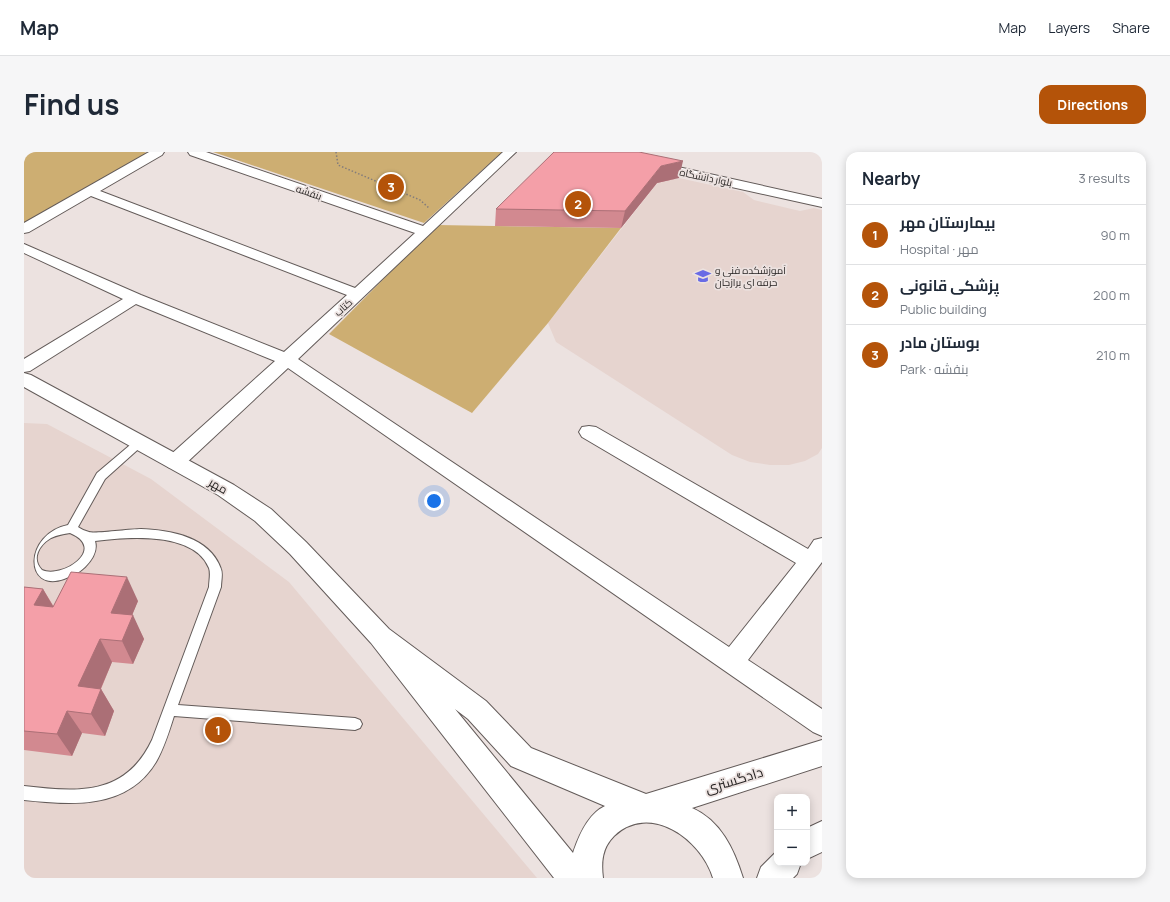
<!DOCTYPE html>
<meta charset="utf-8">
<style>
:root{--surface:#fff;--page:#f6f6f7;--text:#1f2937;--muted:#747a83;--line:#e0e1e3;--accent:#b45309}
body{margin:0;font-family:Manrope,Cairo,sans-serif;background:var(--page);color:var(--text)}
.controls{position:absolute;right:12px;bottom:12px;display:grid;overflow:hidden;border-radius:8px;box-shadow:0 2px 10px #0003}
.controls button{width:36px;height:36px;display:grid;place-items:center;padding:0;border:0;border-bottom:1px solid var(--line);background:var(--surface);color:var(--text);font:20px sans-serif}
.you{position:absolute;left:410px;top:349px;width:14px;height:14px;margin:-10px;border:3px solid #fff;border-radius:50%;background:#1a73e8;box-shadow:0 0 0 6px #1a73e833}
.badge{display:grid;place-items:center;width:26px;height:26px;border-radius:50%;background:var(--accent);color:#fff;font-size:13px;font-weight:700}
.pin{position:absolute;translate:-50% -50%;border:2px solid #fff;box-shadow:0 1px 4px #0006}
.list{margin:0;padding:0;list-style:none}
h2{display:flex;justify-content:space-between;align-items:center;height:52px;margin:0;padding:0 16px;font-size:17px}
h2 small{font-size:13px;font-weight:400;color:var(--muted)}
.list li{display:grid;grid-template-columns:26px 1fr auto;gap:12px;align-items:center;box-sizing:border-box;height:60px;padding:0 16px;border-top:1px solid var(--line)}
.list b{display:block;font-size:15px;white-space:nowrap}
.list p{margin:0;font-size:13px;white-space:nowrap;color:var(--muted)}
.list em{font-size:13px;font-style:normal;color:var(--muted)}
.map{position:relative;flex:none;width:798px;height:726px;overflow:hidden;border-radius:12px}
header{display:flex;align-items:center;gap:24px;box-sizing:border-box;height:56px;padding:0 20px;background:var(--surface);border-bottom:1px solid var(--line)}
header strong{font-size:19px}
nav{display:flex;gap:22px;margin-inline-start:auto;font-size:14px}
.intro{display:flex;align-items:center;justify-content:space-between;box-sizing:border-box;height:96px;padding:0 24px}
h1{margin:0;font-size:28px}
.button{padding:10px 18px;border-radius:12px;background:var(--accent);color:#fff;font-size:14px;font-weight:700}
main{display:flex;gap:24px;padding:0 24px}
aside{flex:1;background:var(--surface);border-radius:12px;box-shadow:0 2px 10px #0003}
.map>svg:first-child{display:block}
.built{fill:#e6d4cf}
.green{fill:#cdae72}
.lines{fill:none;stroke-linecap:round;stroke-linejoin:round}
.lane-casing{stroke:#635b59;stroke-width:2}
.street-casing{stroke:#635b59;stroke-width:2}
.secondary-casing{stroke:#635b59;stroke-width:2}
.path{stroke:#837c7b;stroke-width:1.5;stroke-dasharray:1.5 2;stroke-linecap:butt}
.lane{fill:#fff;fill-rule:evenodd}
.street{fill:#fff;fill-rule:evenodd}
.secondary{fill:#fff;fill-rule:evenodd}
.wall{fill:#d28990}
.shaded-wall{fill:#ab6f76}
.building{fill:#f49fa8;stroke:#ab6f76}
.labels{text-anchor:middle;stroke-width:3.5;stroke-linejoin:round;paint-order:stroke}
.far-street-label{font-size:10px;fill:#221f1e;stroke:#ece2e0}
.far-poi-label{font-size:10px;fill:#221f1e;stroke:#ece2e0;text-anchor:start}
.street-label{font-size:12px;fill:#221f1e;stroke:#ece2e0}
.near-street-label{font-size:14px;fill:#221f1e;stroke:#ece2e0}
</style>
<header>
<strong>Map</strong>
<nav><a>Map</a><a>Layers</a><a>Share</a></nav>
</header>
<div class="intro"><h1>Find us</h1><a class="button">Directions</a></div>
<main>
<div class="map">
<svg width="798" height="726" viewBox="0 0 798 726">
<rect width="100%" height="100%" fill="#ece2e0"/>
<g class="built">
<polygon points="655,26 719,40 730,48 776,59 790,56 798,58 798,296 794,302 781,309 765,313 746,313 726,310 708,303 532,190 524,171 633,31"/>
<polygon points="0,271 23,272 127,327 265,430 513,726 0,726"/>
</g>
<g class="green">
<polygon points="0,0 120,0 123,1 0,71"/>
<polygon points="189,0 478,0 400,71"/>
<polygon points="413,73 597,76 524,171 448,261 305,182"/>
</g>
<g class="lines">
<defs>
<path id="lane" d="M116 287 121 290 120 292 81 327 54 375C57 377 61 379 65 380 70 382 107 377 117 377 146 378 186 385 197 417 199 422 197 429 197 435L154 553 331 566 336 568 338 572 336 576 331 578 150 564C145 580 140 596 132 610 103 658 48 653 0 648V634C53 640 101 645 128 588L185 435C185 429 187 422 185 416 170 379 103 385 71 389 74 399 68 408 61 415 55 421 48 424 40 427 0 441 0 382 44 373L73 321 112 288ZM46 381C84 397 38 427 18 418 7 407 15 393 27 386 33 383 40 382 46 381Z"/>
<polygon id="street" points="125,0 140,0 138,3 76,39 331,136 391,81 166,3 164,0 182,0 399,74 479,0 492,0 274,207 705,495 772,411 558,285 555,280 558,275 565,274 572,275 784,397 790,388 798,386 798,410 724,508 798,557 798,584 789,580 264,216 158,315 151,317 144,315 141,310 144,305 251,209 112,152 6,219 0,220 0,207 99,147 0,101 0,92 117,143 260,200 323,143 67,44 5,80 0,81 0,71"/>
<g id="secondary">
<polygon points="627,9 798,47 798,55 622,16 620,13 622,10"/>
<path d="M0 221 7 223 210 333 247 357 282 390 365 477 462 549 507 596 622 642 798 588V614L668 656C697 669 710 697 719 726H689C677 687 626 650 590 684 578 696 577 710 579 726H530L347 491 266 402 231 369 194 343 0 235ZM431 557 444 567 487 614 581 654C564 662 555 683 549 701Z"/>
<polygon points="798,669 798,700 783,707 783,676"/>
<polygon points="753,699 753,711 777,711 773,722 769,726 733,726 737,715"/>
</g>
</defs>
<use href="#lane" class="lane-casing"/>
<use href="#street" class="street-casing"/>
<use href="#secondary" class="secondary-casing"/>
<polyline class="path" points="312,0 314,13 396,48 405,56"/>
<use href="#lane" class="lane"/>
<use href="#street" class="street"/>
<use href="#secondary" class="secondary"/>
</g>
<g class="wall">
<polygon points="655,26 633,31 597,76 471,74 472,57"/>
<polygon points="0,435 19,437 30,455 114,449 108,463 120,487 109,512 88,510 77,537 90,559 81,584 58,581 48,604 0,598"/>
</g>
<g class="shaded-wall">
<polygon points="659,9 655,26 633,31 597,76 601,59 637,14"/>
<polygon points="103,425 114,449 99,485 87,461"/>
<polygon points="19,437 33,461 10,453"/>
<polygon points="109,463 120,487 109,512 98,489"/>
<polygon points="76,487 88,510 68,557 54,534"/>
<polygon points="77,537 90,559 81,584 67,562"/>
<polygon points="43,559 58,581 48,604 33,582"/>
</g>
<g class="building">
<polygon points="530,0 615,0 659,9 637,14 601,59 472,57"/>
<polygon points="47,420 103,425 87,461 109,463 98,489 76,487 54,534 77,537 67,562 43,559 33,582 0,579 0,435 19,437 10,453 29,455"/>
</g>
<defs>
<symbol id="school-bare" viewBox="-9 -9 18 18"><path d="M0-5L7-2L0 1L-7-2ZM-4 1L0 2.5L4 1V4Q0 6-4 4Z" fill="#696be5" stroke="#ece2e0" stroke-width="2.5" paint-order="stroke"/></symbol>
</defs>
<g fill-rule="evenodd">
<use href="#school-bare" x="668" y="113" width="22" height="22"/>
</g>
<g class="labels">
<g class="far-street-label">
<text transform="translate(682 25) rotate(12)" y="4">بلوار دانشگاه</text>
<text transform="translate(285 40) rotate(19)" y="4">بنفشه</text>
<text transform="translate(319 155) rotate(-42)" y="4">کتاب</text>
</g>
<g class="far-poi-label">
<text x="691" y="122">آموزشکده فنی و<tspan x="691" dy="12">حرفه ای برازجان</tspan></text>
</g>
<g class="street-label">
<text transform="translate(194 334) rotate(30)" y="4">مهر</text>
</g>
<g class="near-street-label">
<text transform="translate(710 628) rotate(-17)" y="5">دادگستری</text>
</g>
</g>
</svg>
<div class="controls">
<button>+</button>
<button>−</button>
</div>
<div class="you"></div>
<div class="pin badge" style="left:194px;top:578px">1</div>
<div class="pin badge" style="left:554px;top:52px">2</div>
<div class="pin badge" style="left:367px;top:35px">3</div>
</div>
<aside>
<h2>Nearby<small>3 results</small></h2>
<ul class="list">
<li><span class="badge">1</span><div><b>بیمارستان مهر</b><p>Hospital · مهر</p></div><em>90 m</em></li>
<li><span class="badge">2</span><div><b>پزشکی قانونی</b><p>Public building</p></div><em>200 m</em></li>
<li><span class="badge">3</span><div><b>بوستان مادر</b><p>Park · بنفشه</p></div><em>210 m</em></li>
</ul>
</aside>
</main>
